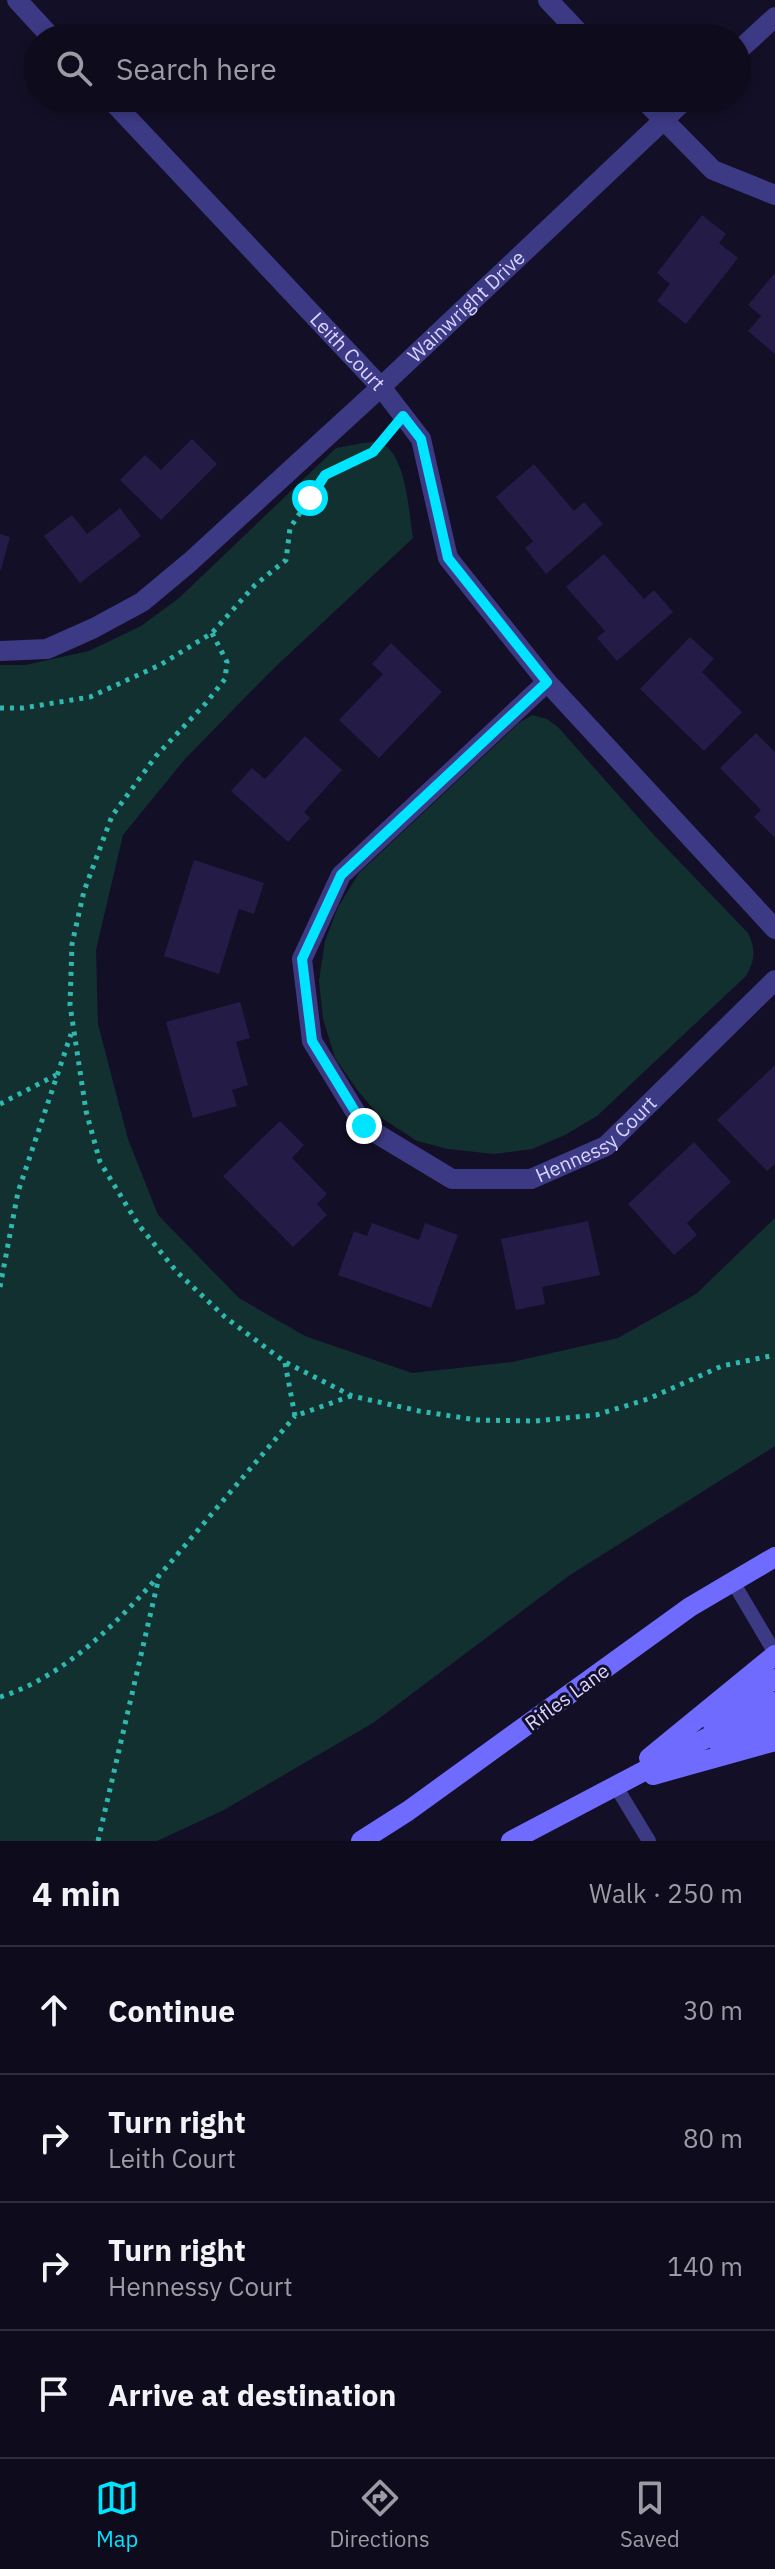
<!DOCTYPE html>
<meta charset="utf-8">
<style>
:root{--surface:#0e0b1c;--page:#1c1929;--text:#f1f3f6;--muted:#9b9ba3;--line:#2e2b3b;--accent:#00e5ff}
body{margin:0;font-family:"IBM Plex Sans",sans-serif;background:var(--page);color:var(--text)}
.stop{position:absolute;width:24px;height:24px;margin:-18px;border:6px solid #00e5ff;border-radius:50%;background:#fff}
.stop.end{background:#00e5ff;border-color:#fff;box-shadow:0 2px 8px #0008}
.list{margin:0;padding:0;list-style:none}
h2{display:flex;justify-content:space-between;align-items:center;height:104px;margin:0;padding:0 32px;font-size:34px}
h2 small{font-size:26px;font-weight:400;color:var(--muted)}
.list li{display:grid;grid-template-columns:52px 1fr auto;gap:24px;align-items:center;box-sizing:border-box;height:128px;padding:0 32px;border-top:2px solid var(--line)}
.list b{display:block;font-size:30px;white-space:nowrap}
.list p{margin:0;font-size:26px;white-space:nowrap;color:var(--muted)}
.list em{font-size:26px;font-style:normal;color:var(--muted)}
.icon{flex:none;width:44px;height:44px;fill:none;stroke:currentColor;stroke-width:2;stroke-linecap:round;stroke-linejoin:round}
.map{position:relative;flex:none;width:775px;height:1841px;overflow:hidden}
.search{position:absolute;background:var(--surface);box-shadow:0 4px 12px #0003;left:24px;right:24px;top:24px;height:88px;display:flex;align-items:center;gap:20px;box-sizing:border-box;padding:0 28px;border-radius:44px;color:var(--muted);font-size:30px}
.sheet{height:616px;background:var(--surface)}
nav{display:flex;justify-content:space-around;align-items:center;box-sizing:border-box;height:112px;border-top:2px solid var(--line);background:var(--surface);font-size:22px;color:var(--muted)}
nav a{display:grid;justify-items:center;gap:4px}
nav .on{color:var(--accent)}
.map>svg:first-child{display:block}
.green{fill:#12302f}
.building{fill:#241b47}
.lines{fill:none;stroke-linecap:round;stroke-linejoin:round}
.path{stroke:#2fb8b0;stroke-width:5;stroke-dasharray:4 6;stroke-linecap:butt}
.lane{stroke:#3d3a85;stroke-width:14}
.street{stroke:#3d3a85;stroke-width:20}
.secondary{stroke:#6f6bff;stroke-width:20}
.route{stroke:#00e5ff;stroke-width:10}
.labels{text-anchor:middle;stroke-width:6;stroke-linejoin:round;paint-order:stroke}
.street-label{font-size:20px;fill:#d9d4ff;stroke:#130f26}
</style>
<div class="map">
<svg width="775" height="1841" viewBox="0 0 775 1841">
<rect width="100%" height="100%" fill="#130f26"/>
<g class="green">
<path d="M363 443C368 443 377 441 382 444 406 454 409 513 413 538L271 671 185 759 123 835 96 950 98 1024 128 1139 158 1215 239 1298 305 1336 412 1373 512 1362 618 1338 696 1294 775 1218V1446L570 1575 373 1723 222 1811 157 1841H0V665H25L89 651 141 626 179 598 336 448Z"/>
<path d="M532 715 547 719 558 727 653 834 748 933C756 949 755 961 746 976L597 1116 565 1135 532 1149 494 1154 448 1149 417 1141 380 1117 358 1091 335 1058 323 1019 319 981 325 941 338 907 359 873 519 723Z"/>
</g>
<g class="building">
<polygon points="702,215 726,234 719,243 738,258 686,324 657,301 670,284 657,273"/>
<polygon points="775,273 775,354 748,331 761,316 748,305"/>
<polygon points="192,439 217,464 161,520 120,480 145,455 161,470"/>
<polygon points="534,464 574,511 584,502 603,524 546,574 525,548 533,541 496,497"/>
<polygon points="120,508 141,536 80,583 44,536 72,515 87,534"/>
<polygon points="0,534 10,537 1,570 0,570"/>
<polygon points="604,554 644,599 654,590 673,612 617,661 597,638 605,631 566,587"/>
<polygon points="690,637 714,659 702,672 742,712 704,751 640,689"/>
<polygon points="391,643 442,692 379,758 339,720 383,674 372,664"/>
<polygon points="756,733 775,752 775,838 754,817 761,810 720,768"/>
<polygon points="305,736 342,770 304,812 310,818 288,842 231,791 252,768 265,779"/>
<polygon points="194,860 264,883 254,914 239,909 219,974 164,956"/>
<polygon points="240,1002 250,1038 236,1042 248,1085 232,1090 237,1106 193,1118 166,1022"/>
<polygon points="775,1065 775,1164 767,1171 717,1120"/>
<polygon points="280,1121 304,1145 292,1158 327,1194 317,1204 327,1215 293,1247 223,1176"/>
<polygon points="694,1142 731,1182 687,1223 697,1235 674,1255 628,1204"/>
<polygon points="588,1221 600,1275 542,1287 545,1304 516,1310 501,1239"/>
<polygon points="372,1223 419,1240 425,1223 458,1235 431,1308 338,1275 354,1231 367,1236"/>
</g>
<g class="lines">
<g class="path">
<polyline points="212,633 227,662 225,679 206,703 156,756 112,816 84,891 72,944 70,1005 86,1111 100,1162 138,1224 177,1272 225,1317 285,1362 352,1396 419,1411 477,1420 535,1421 596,1415 648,1399 722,1366 775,1355"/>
<polyline points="0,708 23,708 90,697 160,665 212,633 255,585 286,560 290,528 325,475 373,452 389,433"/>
<polyline points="0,1104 56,1075"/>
<polyline points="0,1287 18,1192 71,1034"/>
<polyline points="285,1363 295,1416 351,1396"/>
<path d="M0 1697C82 1671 145 1592 199 1529 231 1491 263 1454 295 1416"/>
<polyline points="98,1841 159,1577"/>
</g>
<g class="lane">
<polyline points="733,1582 775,1653"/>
<polyline points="615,1785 649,1841"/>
</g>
<g class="street">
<polyline points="17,0 52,38"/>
<polyline points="548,0 584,38"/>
<polyline points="737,52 775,17"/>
<path id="s1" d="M109 98 381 387 421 439 448 558 547 682 775 929"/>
<polyline points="642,98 713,170 775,195"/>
<path id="s2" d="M0 651 47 649 94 628 142 602 190 562 381 387 687 98"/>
<path id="s3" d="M547 682 341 875 302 959 312 1041 364 1126 452 1179H531L606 1146 775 980"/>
</g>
<g class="secondary">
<polyline points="711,1721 775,1679"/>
<polyline points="719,1744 775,1722"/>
<polyline points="649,1758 775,1655"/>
<polyline points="653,1775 775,1741"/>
<polyline points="361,1841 408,1811 690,1607 775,1557"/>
<polyline points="511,1841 775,1702"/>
</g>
</g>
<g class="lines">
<polyline class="route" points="310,498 325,475 373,452 403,416 421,439 448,558 547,682 341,875 302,959 312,1041 364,1126"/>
</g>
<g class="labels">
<g class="street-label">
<text dy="7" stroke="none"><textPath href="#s2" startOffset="592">Wainwright Drive</textPath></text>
<text dy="7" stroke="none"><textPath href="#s1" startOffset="348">Leith Court</textPath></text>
<text dy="7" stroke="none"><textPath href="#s3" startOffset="816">Hennessy Court</textPath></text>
<text transform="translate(567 1697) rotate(-36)" y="7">Rifles Lane</text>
</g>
</g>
</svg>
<div class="stop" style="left:310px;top:498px"></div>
<div class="stop end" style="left:364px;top:1126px"></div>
<div class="search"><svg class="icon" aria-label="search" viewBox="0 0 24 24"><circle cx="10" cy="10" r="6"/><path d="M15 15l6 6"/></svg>Search here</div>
</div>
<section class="sheet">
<h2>4 min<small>Walk · 250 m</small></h2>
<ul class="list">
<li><svg class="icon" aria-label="ahead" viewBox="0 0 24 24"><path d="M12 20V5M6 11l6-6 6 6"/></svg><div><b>Continue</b></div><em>30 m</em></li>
<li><svg class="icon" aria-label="right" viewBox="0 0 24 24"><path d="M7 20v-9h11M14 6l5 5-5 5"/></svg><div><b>Turn right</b><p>Leith Court</p></div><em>80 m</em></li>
<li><svg class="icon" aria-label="right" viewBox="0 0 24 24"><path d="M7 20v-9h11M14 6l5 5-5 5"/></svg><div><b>Turn right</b><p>Hennessy Court</p></div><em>140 m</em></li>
<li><svg class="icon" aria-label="arrive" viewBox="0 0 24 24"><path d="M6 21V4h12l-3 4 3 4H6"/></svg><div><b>Arrive at destination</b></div></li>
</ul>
</section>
<nav>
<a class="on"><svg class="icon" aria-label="map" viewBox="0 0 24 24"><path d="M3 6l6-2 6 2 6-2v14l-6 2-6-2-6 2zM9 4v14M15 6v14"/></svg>Map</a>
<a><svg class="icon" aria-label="directions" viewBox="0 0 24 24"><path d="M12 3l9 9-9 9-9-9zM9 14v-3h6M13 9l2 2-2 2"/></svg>Directions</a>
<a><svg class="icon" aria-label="saved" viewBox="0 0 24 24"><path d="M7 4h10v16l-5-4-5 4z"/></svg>Saved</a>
</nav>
